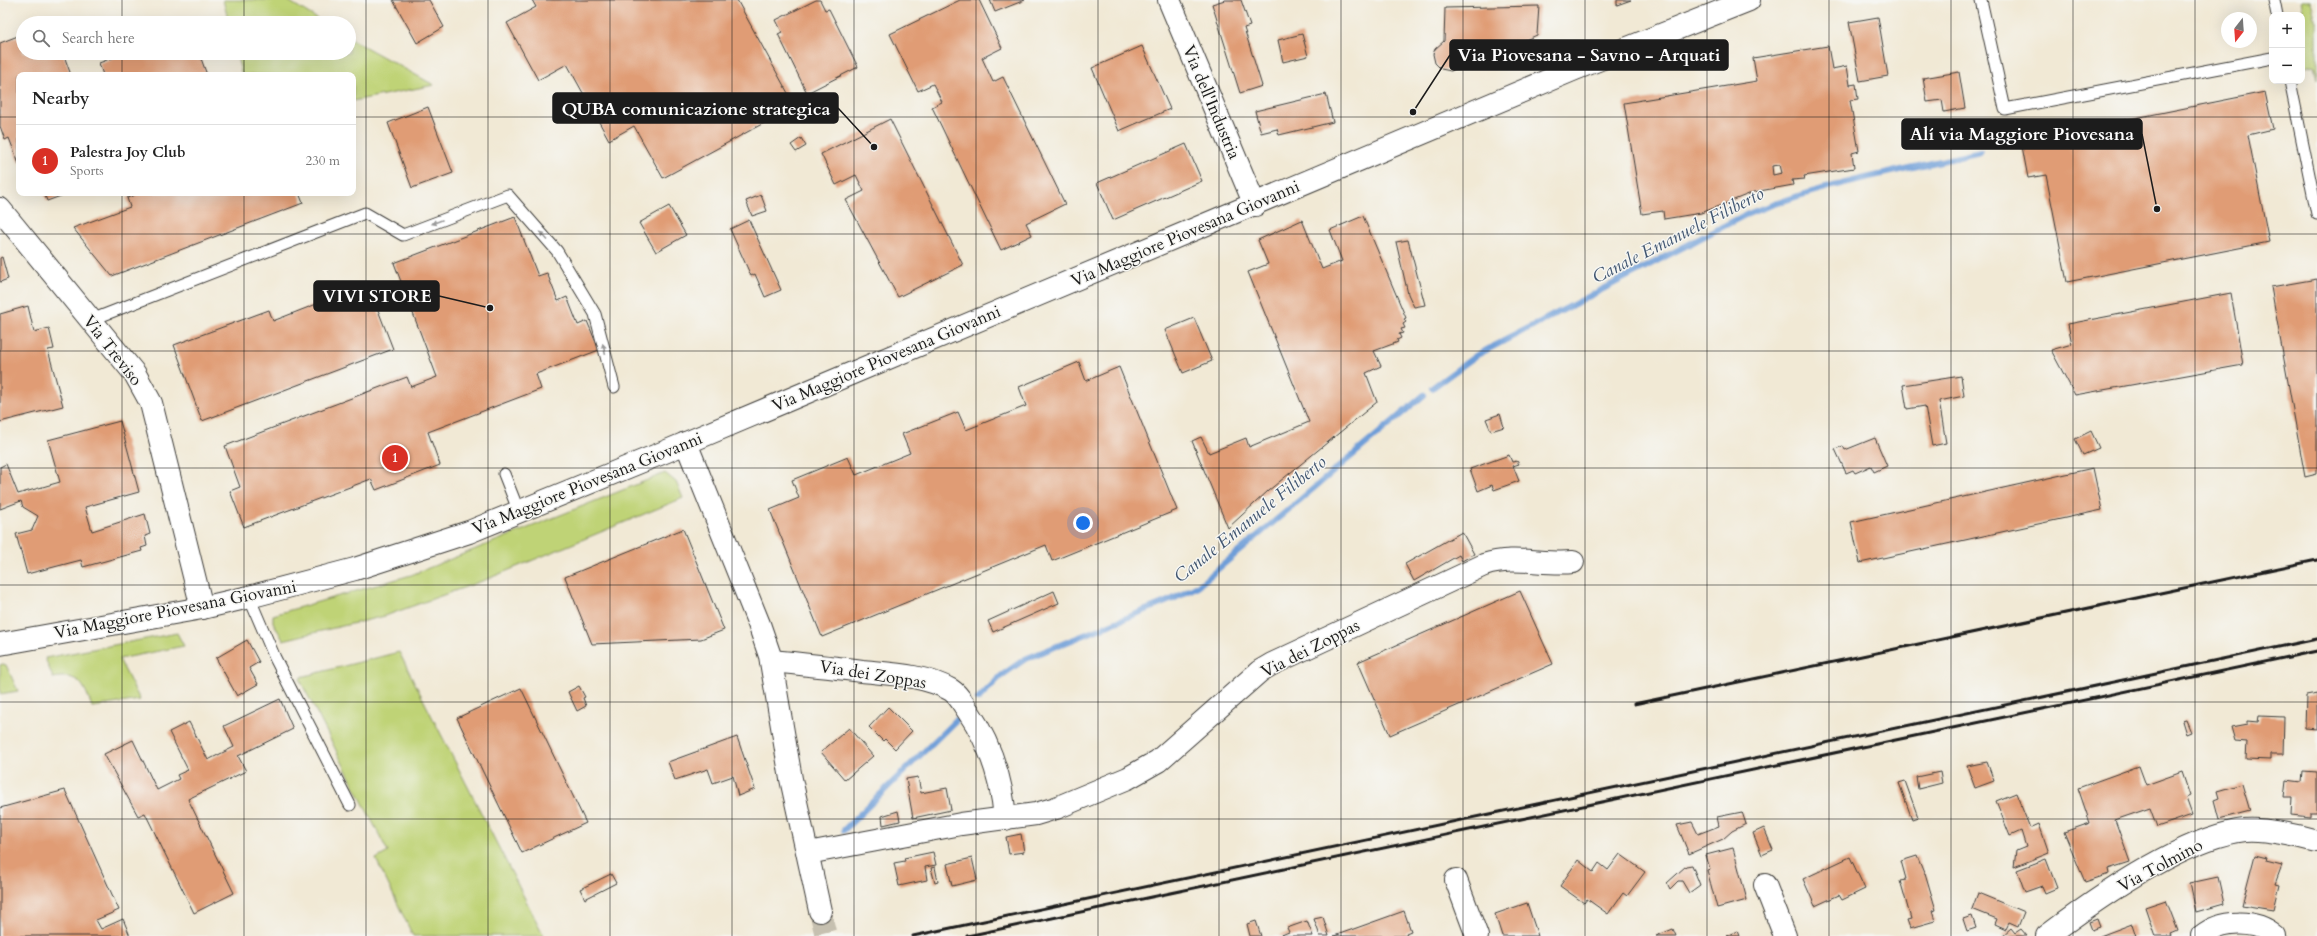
<!DOCTYPE html>
<meta charset="utf-8">
<style>
:root{--surface:#fff;--page:#f2f2f2;--text:#222;--muted:#767676;--line:#e0e0e0;--accent:#d93025}
body{margin:0;font-family:Cardo,serif;background:var(--page);color:var(--text)}
.controls{position:absolute;right:12px;top:12px;display:grid;overflow:hidden;border-radius:8px;box-shadow:0 4px 16px #0002}
.controls button{width:36px;height:36px;display:grid;place-items:center;padding:0;border:0;border-bottom:1px solid var(--line);background:var(--surface);color:var(--text);font:20px sans-serif}
.compass{position:absolute;left:2221px;top:12px;width:36px;height:36px;border-radius:50%;background:var(--surface);box-shadow:0 4px 16px #0002;rotate:197deg}
.you{position:absolute;left:1083px;top:523px;width:14px;height:14px;margin:-10px;border:3px solid #fff;border-radius:50%;background:#1a73e8;box-shadow:0 0 0 6px #1a73e833}
.badge{display:grid;place-items:center;width:26px;height:26px;border-radius:50%;background:var(--accent);color:#fff;font-size:13px;font-weight:700}
.pin{position:absolute;translate:-50% -50%;border:2px solid #fff;box-shadow:0 1px 4px #0006}
.list{margin:0;padding:0;list-style:none}
h2{display:flex;justify-content:space-between;align-items:center;height:52px;margin:0;padding:0 16px;font-size:17px}
h2 small{font-size:13px;font-weight:400;color:var(--muted)}
.list li{display:grid;grid-template-columns:26px 1fr auto;gap:12px;align-items:center;box-sizing:border-box;height:72px;padding:0 16px;border-top:1px solid var(--line)}
.list b{display:block;font-size:15px;white-space:nowrap}
.list p{margin:0;font-size:13px;white-space:nowrap;color:var(--muted)}
.list em{font-size:13px;font-style:normal;color:var(--muted)}
.icon{flex:none;width:22px;height:22px;fill:none;stroke:currentColor;stroke-width:2;stroke-linecap:round;stroke-linejoin:round}
.map{position:relative;flex:none;width:2317px;height:936px;overflow:hidden}
.search{position:absolute;background:var(--surface);box-shadow:0 4px 16px #0002;left:16px;top:16px;width:340px;height:44px;display:flex;align-items:center;gap:10px;box-sizing:border-box;padding:0 14px;border-radius:22px;color:var(--muted);font-size:15px}
.panel{position:absolute;background:var(--surface);box-shadow:0 4px 16px #0002;left:16px;top:72px;width:340px;height:124px;border-radius:8px}
.map>svg:first-child{display:block}
.green{fill:#bfd376;stroke:#6e7849}
.lines{fill:none;stroke-linecap:round;stroke-linejoin:round}
.stream{stroke:#6e9ed8;stroke-width:6}
.building{fill:#e09c75;fill-rule:evenodd}
.street-tunnel{stroke:#c6c0b0;stroke-width:22;stroke-dasharray:22 11;stroke-linecap:butt}
.lane-casing{stroke:#3c3b38;stroke-width:13}
.street-casing{stroke:#3c3b38;stroke-width:24}
.secondary-casing{stroke:#3c3b38;stroke-width:24}
.lane{stroke:#fff;stroke-width:11}
.street{stroke:#fff;stroke-width:22}
.secondary{stroke:#fff;stroke-width:22}
.rail{stroke:#1c1c1c;stroke-width:3}
.oneway{fill:#999}
.grid{fill:none;stroke:#1c1c1c;stroke-width:1;stroke-opacity:0.55}
.labels{text-anchor:middle;stroke-width:3;stroke-linejoin:round;paint-order:stroke}
.street-label{font-size:17px;fill:#1c1c1c;stroke:#f6f6f2}
.water-label{font-size:18px;font-style:italic;fill:#415671;stroke:#f6f6f2}
.leader{fill:none;stroke:#1c1c1c;stroke-width:1.5}
.callout-dot{fill:#1c1c1c;stroke:#f6f6f2;stroke-width:1.5}
.callout{fill:#1c1c1c;stroke:#1c1c1c;stroke-width:1.5}
.callout-label{font-size:18px;text-anchor:middle;font-weight:bold;fill:#fff}
</style>
<div class="map">
<svg width="2317" height="936" viewBox="0 0 2317 936">
<rect width="100%" height="100%" fill="#f6f6f2"/>
<filter id="ink" filterUnits="userSpaceOnUse"><feTurbulence type="fractalNoise" baseFrequency=".025" numOctaves="2"/><feDisplacementMap in="SourceGraphic" scale="8" xChannelSelector="R" yChannelSelector="G"/><feConvolveMatrix kernelMatrix="1 2 1 2 8 2 1 2 1" color-interpolation-filters="sRGB"/></filter>
<filter id="wash" filterUnits="userSpaceOnUse"><feTurbulence type="fractalNoise" baseFrequency=".012" numOctaves="4" result="noise"/><feDisplacementMap in="SourceGraphic" scale="16" xChannelSelector="R" yChannelSelector="G"/><feGaussianBlur stdDeviation="0.9" result="paint"/><feColorMatrix in="noise" values="0 0 0 0 0 0 0 0 0 0 0 0 0 0 0 0 0 1.4 0 .05"/><feComposite in="paint" operator="in"/></filter>
<g filter="url(#wash)">
<rect width="100%" height="100%" fill="#f1e9d5"/>
<g class="green">
<polygon points="223,0 287,0 324,23 229,23"/>
<polygon points="2301,0 2311,0 2316,23 2317,21 2317,80 2314,65 2302,68 2302,18 2304,18"/>
<polygon points="349,38 434,85 353,101 353,75 242,75 236,53 349,53"/>
<polygon points="665,473 676,482 683,498 485,580 385,616 283,640 273,622 273,615 411,575"/>
<path d="M177 633 184 646 119 659 140 700 92 707C84 685 80 673 53 678L45 658Z"/>
<polygon points="399,652 544,936 413,936 376,859 388,852 300,680 301,677"/>
<polygon points="3,664 6,665 18,691 0,694 0,665"/>
</g>
<g class="lines">
<g class="stream">
<path d="M1432 388 1477 355 1743 216C1819 184 1901 171 1980 152"/>
<polyline points="978,699 1001,676 1025,659 1173,599 1198,586 1424,395"/>
<polyline points="844,830 956,720"/>
</g>
</g>
<g id="blocks">
<g class="building">
<polygon points="393,0 429,0 444,27 417,43"/>
<polygon points="532,0 737,0 795,106 663,178 634,126 609,140 567,64 538,80 507,23 536,7"/>
<polygon points="816,0 820,0 825,10 829,9 858,67 807,93 778,34 782,32 776,20"/>
<polygon points="960,0 979,0 1002,48 982,58 993,82 1003,77 1065,204 1026,223 1032,235 1001,250 932,107 942,102 933,84 918,91 890,34"/>
<polygon points="990,0 1025,0 995,12"/>
<polygon points="1225,0 1241,0 1250,26 1244,28 1262,86 1240,93 1212,4"/>
<polygon points="1617,0 1631,0 1617,5"/>
<polygon points="1539,6 1537,35 1473,63 1463,61 1459,67 1451,71 1441,69 1435,63 1433,54 1435,49 1444,41 1445,8"/>
<polygon points="1878,17 1888,76 1860,81 1849,22"/>
<polygon points="23,34 23,53 63,53 71,75 19,75 19,164 9,138 5,140 0,126 0,43"/>
<polygon points="1302,34 1308,56 1283,62 1278,40"/>
<polygon points="1142,46 1170,109 1119,131 1092,68"/>
<path d="M1828 46 1832 69 1847 66 1850 85 1856 84 1858 99 1850 100 1859 151 1852 153 1854 168 1804 176 1805 179 1792 180 1793 185 1754 192 1701 213 1664 219 1663 211 1642 214 1624 103 1757 81 1753 58ZM1780 165 1782 173 1773 175 1772 166Z"/>
<polygon points="126,53 199,53 207,75 103,75 99,63"/>
<polygon points="1959,72 1965,108 1944,112 1942,100 1927,102 1923,78"/>
<polygon points="2265,92 2273,129 2248,135 2269,242 2067,282 2046,175 2028,178 2021,141"/>
<polygon points="1326,94 1333,122 1279,135 1277,129 1261,133 1255,111"/>
<polygon points="428,107 453,173 412,188 388,123"/>
<polygon points="890,119 963,265 898,297 846,200 864,191 856,175 836,185 821,154"/>
<polygon points="801,138 806,146 796,152 791,145"/>
<polygon points="1186,144 1202,181 1113,220 1097,183"/>
<polygon points="44,193 69,193 47,201"/>
<polygon points="139,193 299,193 303,203 112,276 73,228 130,207 127,198"/>
<polygon points="761,195 767,211 752,216 746,201"/>
<polygon points="669,206 686,235 656,252 639,223"/>
<polygon points="1363,216 1406,318 1404,319 1406,322 1403,324 1405,328 1401,329 1403,333 1399,334 1401,338 1397,340 1398,342 1374,351 1381,366 1366,373 1377,402 1268,491 1228,528 1192,441 1201,437 1209,453 1246,438 1249,447 1309,422 1248,272 1268,264 1258,240 1302,220 1322,269 1342,261 1330,230"/>
<polygon points="515,217 538,276 547,273 558,301 567,297 578,325 587,321 599,350 536,374 541,389 428,432 440,465 376,490 371,479 244,527 230,491 240,487 225,446 407,377 411,387 437,377 394,263"/>
<polygon points="749,220 781,290 765,297 755,274 751,276 730,229"/>
<polygon points="1408,240 1425,305 1414,307 1408,294 1396,242"/>
<polygon points="2,257 8,279 0,282 0,258"/>
<polygon points="2317,279 2317,474 2305,477 2271,287"/>
<polygon points="368,284 393,349 202,421 174,345 269,310 273,321"/>
<polygon points="2231,293 2243,365 2075,395 2051,350 2072,344 2068,324"/>
<polygon points="28,306 34,332 49,328 54,349 48,350 63,406 0,422 0,314"/>
<polygon points="1194,318 1212,361 1183,373 1165,330"/>
<polygon points="1079,362 1086,381 1119,367 1177,510 1052,561 1046,545 822,637 770,510 799,498 792,480 848,457 856,475 910,453 902,434 958,412 966,430 1026,406 1019,387"/>
<polygon points="1961,376 1964,396 1939,401 1946,443 1932,446 1925,406 1907,409 1903,385"/>
<polygon points="1500,414 1504,427 1491,431 1486,419"/>
<polygon points="120,421 139,492 85,507 92,531 145,514 150,534 145,536 147,546 141,548 142,551 83,567 81,560 27,574 16,534 32,530 38,516 23,507 21,501 0,509 0,467 6,464 18,494 60,482 48,440"/>
<polygon points="2091,431 2099,448 2083,455 2075,439"/>
<polygon points="1875,438 1887,466 1874,472 1871,466 1855,473 1853,470 1846,473 1835,449 1843,446 1845,450"/>
<polygon points="1509,455 1512,462 1517,461 1519,464 1513,466 1519,481 1494,490 1492,485 1478,491 1470,469"/>
<polygon points="2093,468 2102,510 1860,563 1851,522"/>
<polygon points="683,529 724,630 701,639 592,644 565,577"/>
<polygon points="1462,532 1474,554 1462,561 1459,555 1414,581 1405,564"/>
<polygon points="1054,591 1059,603 993,632 988,621"/>
<polygon points="1520,591 1553,664 1390,735 1358,662"/>
<polygon points="247,640 259,662 249,668 258,684 237,696 216,658"/>
<polygon points="579,686 585,697 583,698 586,706 577,711 568,692"/>
<polygon points="521,688 586,823 522,853 457,718"/>
<polygon points="2317,694 2317,729 2305,728 2306,696"/>
<polygon points="280,699 293,729 238,756 246,771 188,799 234,893 194,913 145,813 138,816 104,754 133,740 157,790 179,779 177,775 188,770 169,732 189,722 208,760 234,747 224,726"/>
<polygon points="888,707 912,731 895,749 885,739 883,741 869,727"/>
<polygon points="2259,716 2284,717 2283,754 2270,754 2270,760 2246,759 2247,742 2235,741 2231,727 2247,724 2247,721 2258,722"/>
<polygon points="2186,720 2191,732 2186,734 2182,721"/>
<polygon points="849,728 873,756 845,780 821,752"/>
<polygon points="737,737 755,789 738,796 733,776 713,783 708,769 675,780 668,762"/>
<polygon points="1987,762 1994,781 1975,788 1967,766"/>
<polygon points="2139,766 2146,785 2182,772 2190,796 2186,798 2192,815 2157,827 2150,808 2115,820 2130,862 2108,869 2109,874 2085,882 2064,832 2090,823 2078,788"/>
<polygon points="2303,771 2317,772 2317,813 2310,813 2310,817 2291,815 2292,797 2284,797 2286,780 2302,782"/>
<polygon points="1940,772 1942,783 1918,789 1916,777"/>
<polygon points="918,777 921,793 947,788 951,810 913,818 906,779"/>
<polygon points="1905,781 1918,817 1912,819 1899,783"/>
<polygon points="2242,784 2250,811 2219,819 2214,800 2219,798 2217,791"/>
<polygon points="65,790 119,910 96,920 101,929 123,919 130,936 0,936 0,808"/>
<polygon points="2016,793 2030,828 2039,824 2049,853 2014,867 2016,851 2026,847 2021,831 2010,836 1996,801"/>
<polygon points="898,811 900,821 883,825 882,816"/>
<polygon points="1742,812 1746,824 1732,831 1723,839 1689,854 1677,825 1692,822 1698,834 1719,826 1717,817"/>
<polygon points="1764,828 1773,850 1762,855 1753,833"/>
<polygon points="1021,834 1024,852 1009,854 1006,837"/>
<polygon points="1733,848 1747,900 1717,908 1707,870 1710,869 1706,855"/>
<polygon points="933,852 936,865 925,867 927,880 899,886 894,863 905,861 904,858"/>
<polygon points="1620,854 1645,872 1627,896 1623,893 1608,914 1587,899 1584,903 1560,886 1578,860 1593,872 1599,863 1608,870"/>
<polygon points="2255,855 2267,858 2266,861 2282,865 2275,884 2279,885 2273,910 2242,905"/>
<polygon points="1917,856 1924,873 1925,873 1936,910 1932,911 1935,921 1910,928 1907,920 1911,919 1900,880 1906,879 1901,861"/>
<polygon points="1850,857 1865,889 1842,900 1839,895 1815,906 1803,879"/>
<polygon points="972,858 977,880 952,886 947,864"/>
<polygon points="2046,859 2057,888 2045,893 2042,886 2025,892 2017,870"/>
<polygon points="1692,865 1700,885 1689,893 1682,881 1678,881 1670,889 1667,883 1686,866"/>
<polygon points="935,867 938,882 935,883 931,868"/>
<polygon points="611,874 616,883 585,899 580,889"/>
<polygon points="2218,877 2224,904 2196,912 2190,883"/>
<polygon points="1978,893 2024,912 2018,927 2009,923 2006,929 1995,924 1997,919 1972,909"/>
<polygon points="2166,900 2178,931 2171,934 2172,936 2155,936 2145,907"/>
<polygon points="1527,903 1538,936 1502,936 1495,914"/>
<polygon points="1404,911 1411,931 1406,933 1407,936 1334,936"/>
<polygon points="1972,916 1976,928 1967,931 1963,919"/>
<polygon points="1323,917 1329,936 1320,936 1314,919"/>
<polygon points="2097,919 2100,927 2092,930 2089,922"/>
<polygon points="1256,921 1261,936 1250,936 1247,924"/>
<polygon points="1307,921 1313,936 1279,936 1289,932 1287,928"/>
<polygon points="2132,924 2136,936 2100,936"/>
<polygon points="2011,928 2015,933 2021,929 2027,936 2002,936"/>
<polygon points="1673,929 1676,936 1656,936"/>
<polygon points="1738,931 1740,936 1727,936"/>
</g>
</g>
</g>
<g filter="url(#ink)">
<use href="#blocks" fill-opacity="0" stroke="#3c3b38" stroke-width="1"/>
<g class="lines">
<polyline class="street-tunnel" points="820,911 826,936"/>
<defs>
<g id="lane">
<polyline points="1981,0 2005,109 2272,58"/>
<polyline points="2274,0 2277,15"/>
<polyline points="2290,81 2317,214"/>
<polyline points="91,320 365,213 403,235 508,195 557,251 595,314 614,387"/>
<polyline points="504,474 519,512"/>
<polyline points="249,597 275,658 350,805"/>
</g>
<g id="street">
<polyline points="1169,0 1255,205"/>
<polyline points="0,209 135,374 151,403 202,608"/>
<polyline points="686,443 759,624 770,656 791,779 820,911"/>
<path d="M771 661C801 664 832 667 862 671 891 674 925 675 951 690 959 695 963 704 968 711 991 745 1002 779 1005 819"/>
<path d="M808 853 961 824 1036 814 1056 808 1128 778 1158 761 1260 671 1272 664 1484 565C1514 555 1542 565 1573 562"/>
<polyline points="1456,880 1477,936"/>
<polyline points="1765,885 1785,936"/>
<path d="M2047 936C2096 899 2183 837 2245 830 2263 828 2299 836 2317 841"/>
<path d="M2202 936C2221 920 2256 919 2275 936"/>
</g>
<polyline id="secondary" points="0,644 202,608 249,597 355,569 469,532 667,451 1575,69 1749,0"/>
</defs>
<use href="#lane" class="lane-casing"/>
<use href="#street" class="street-casing"/>
<use href="#secondary" class="secondary-casing"/>
<use href="#lane" class="lane"/>
<use href="#street" class="street"/>
<use href="#secondary" class="secondary"/>
<g class="rail">
<polyline points="1634,704 2317,560"/>
<polyline points="913,936 2317,639"/>
<polyline points="967,936 2317,651"/>
</g>
</g>
<defs><path id="oneway-solid" d="M-6-.8H1V-3.2L6.5 0L1 3.2V.8H-6Z"/></defs>
<g class="oneway">
<use href="#oneway-solid" transform="translate(437 222) rotate(159)"/>
<use href="#oneway-solid" transform="translate(544 236) rotate(-132)"/>
<use href="#oneway-solid" transform="translate(604 349) rotate(-104)"/>
</g>
</g>
<path class="grid" d="M122 0V23M244 0V23M366 0V936M488 0V936M610 0V936M732 0V936M854 0V936M976 0V936M1098 0V936M1219 0V936M1341 0V936M1463 0V936M1585 0V936M1707 0V936M1829 0V936M1951 0V936M2073 0V936M2195 0V936M122 53V75M244 53V75M0 117H19M353 117H2317M122 193V936M244 193V936M0 234H2317M0 351H2317M0 468H2317M0 585H2317M0 702H2317M0 819H2317"/>
<g class="labels">
<g class="street-label">
<text transform="translate(1212 102) rotate(67)" y="6">Via dell'Industria</text>
<text transform="translate(1185 233) rotate(-23)" y="6">Via Maggiore Piovesana Giovanni</text>
<text transform="translate(113 350) rotate(52)" y="6">Via Treviso</text>
<text transform="translate(886 358) rotate(-23)" y="6">Via Maggiore Piovesana Giovanni</text>
<text transform="translate(587 483) rotate(-22)" y="6">Via Maggiore Piovesana Giovanni</text>
<text transform="translate(175 609) rotate(-11)" y="6">Via Maggiore Piovesana Giovanni</text>
<text transform="translate(1310 648) rotate(-27)" y="6">Via dei Zoppas</text>
<text transform="translate(873 674) rotate(9)" y="6">Via dei Zoppas</text>
<text transform="translate(2160 865) rotate(-28)" y="6">Via Tolmino</text>
</g>
<g class="water-label">
<text transform="translate(1678 235) rotate(-27)" y="6">Canale Emanuele Filiberto</text>
<text transform="translate(1250 519) rotate(-39)" y="6">Canale Emanuele Filiberto</text>
</g>
</g>
<path class="leader" d="M1413 112L1450 55M874 147L838 108M2157 209L2142 134M490 308L439 296"/>
<g class="callout-dot">
<circle cx="1413" cy="112" r="4"/>
<circle cx="874" cy="147" r="4"/>
<circle cx="2157" cy="209" r="4"/>
<circle cx="490" cy="308" r="4"/>
</g>
<g class="callout">
<rect x="1450" y="40" width="278" height="30" rx="4"/>
<rect x="553" y="93" width="285" height="30" rx="4"/>
<rect x="1902" y="119" width="240" height="30" rx="4"/>
<rect x="314" y="281" width="125" height="30" rx="4"/>
</g>
<g class="callout-label">
<text x="1589" y="61">Via Piovesana - Savno - Arquati</text>
<text x="696" y="115">QUBA comunicazione strategica</text>
<text x="2022" y="140">Alí via Maggiore Piovesana</text>
<text x="377" y="302">VIVI STORE</text>
</g>
</svg>
<div class="controls">
<button>+</button>
<button>−</button>
</div>
<svg class="compass" viewBox="-18 -18 36 36"><path d="M0-13l5 13h-10z" fill="#e53935"/><path d="M0 13l5-13h-10z" fill="#767676"/></svg>
<div class="you"></div>
<div class="pin badge" style="left:395px;top:458px">1</div>
<div class="search"><svg class="icon" aria-label="search" viewBox="0 0 24 24"><circle cx="10" cy="10" r="6"/><path d="M15 15l6 6"/></svg>Search here</div>
<section class="panel">
<h2>Nearby<small></small></h2>
<ul class="list">
<li><span class="badge">1</span><div><b>Palestra Joy Club</b><p>Sports</p></div><em>230 m</em></li>
</ul>
</section>
</div>
